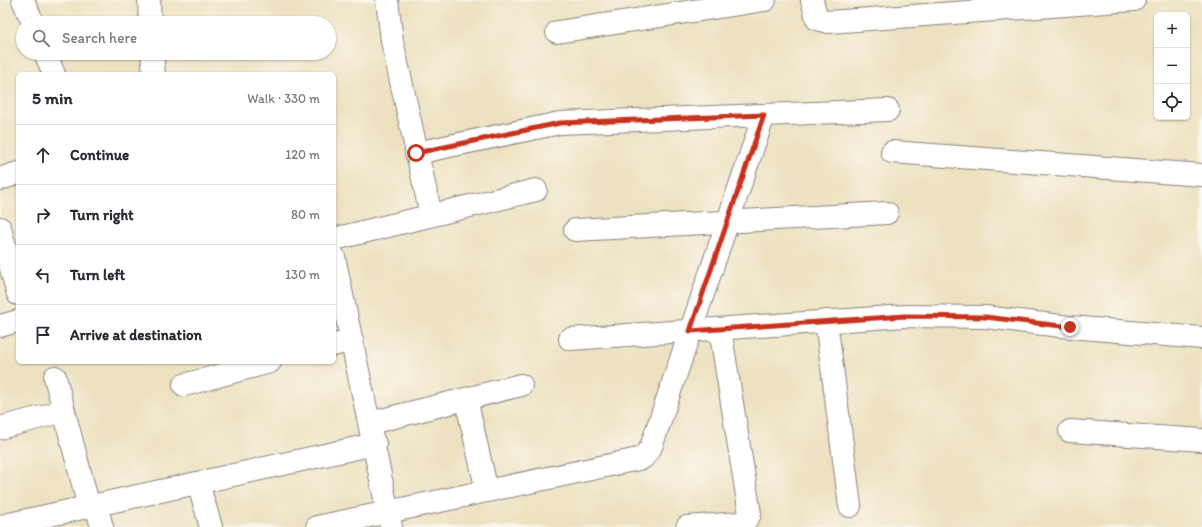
<!DOCTYPE html>
<meta charset="utf-8">
<style>
:root{--surface:#fff;--page:#f7f7f7;--text:#2b2b33;--muted:#7c7c81;--line:#e1e1e2}
body{margin:0;font-family:Itim,sans-serif;background:var(--page);color:var(--text)}
.controls{position:absolute;right:12px;top:12px;display:grid;overflow:hidden;border-radius:6px;box-shadow:0 1px 3px #0004}
.controls button{width:36px;height:36px;display:grid;place-items:center;padding:0;border:0;border-bottom:1px solid var(--line);background:var(--surface);color:var(--text);font:20px sans-serif}
.stop{position:absolute;width:12px;height:12px;margin:-9px;border:3px solid #c8321e;border-radius:50%;background:#fff}
.stop.end{background:#c8321e;border-color:#fff;box-shadow:0 1px 4px #0008}
.list{margin:0;padding:0;list-style:none}
h2{display:flex;justify-content:space-between;align-items:center;height:52px;margin:0;padding:0 16px;font-size:17px}
h2 small{font-size:13px;font-weight:400;color:var(--muted)}
.list li{display:grid;grid-template-columns:26px 1fr auto;gap:12px;align-items:center;box-sizing:border-box;height:60px;padding:0 16px;border-top:1px solid var(--line)}
.list b{display:block;font-size:15px;white-space:nowrap}
.list em{font-size:13px;font-style:normal;color:var(--muted)}
.icon{flex:none;width:22px;height:22px;fill:none;stroke:currentColor;stroke-width:2;stroke-linecap:round;stroke-linejoin:round}
.map{position:relative;flex:none;width:1202px;height:527px;overflow:hidden}
.search{position:absolute;background:var(--surface);box-shadow:0 1px 3px #0004;left:16px;top:16px;width:320px;height:44px;display:flex;align-items:center;gap:10px;box-sizing:border-box;padding:0 14px;border-radius:22px;color:var(--muted);font-size:15px}
.panel{position:absolute;background:var(--surface);box-shadow:0 1px 3px #0004;left:16px;top:72px;width:320px;height:292px;border-radius:6px}
.map>svg:first-child{display:block}
.lines{fill:none;stroke-linecap:round;stroke-linejoin:round}
.minor-casing{stroke:#88827e;stroke-width:24}
.minor{stroke:#fff;stroke-width:22}
.route{stroke:#c8321e;stroke-width:5}
</style>
<div class="map">
<svg width="1202" height="527" viewBox="0 0 1202 527">
<rect width="100%" height="100%" fill="#fbf7ec"/>
<filter id="ink" filterUnits="userSpaceOnUse"><feTurbulence type="fractalNoise" baseFrequency=".025" numOctaves="2"/><feDisplacementMap in="SourceGraphic" scale="8" xChannelSelector="R" yChannelSelector="G"/><feConvolveMatrix kernelMatrix="1 2 1 2 8 2 1 2 1" color-interpolation-filters="sRGB"/></filter>
<filter id="wash" filterUnits="userSpaceOnUse"><feTurbulence type="fractalNoise" baseFrequency=".012" numOctaves="4" result="noise"/><feDisplacementMap in="SourceGraphic" scale="16" xChannelSelector="R" yChannelSelector="G"/><feGaussianBlur stdDeviation="0.9" result="paint"/><feColorMatrix in="noise" values="0 0 0 0 0 0 0 0 0 0 0 0 0 0 0 0 0 1.4 0 .05"/><feComposite in="paint" operator="in"/></filter>
<g filter="url(#wash)">
<rect width="100%" height="100%" fill="#ede1c0"/>
</g>
<g filter="url(#ink)">
<g class="lines">
<defs>
<g id="minor">
<polyline points="23,0 33,23"/>
<polyline points="149,0 150,23"/>
<polyline points="387,0 392,41 431,215"/>
<polyline points="812,0 817,19 829,22 1134,0"/>
<polyline points="557,32 765,0"/>
<polyline points="45,53 54,74"/>
<polyline points="152,53 154,74"/>
<polyline points="892,152 1202,175"/>
<polyline points="416,153 560,123 888,110"/>
<polyline points="0,179 18,173"/>
<polyline points="0,228 18,294"/>
<polyline points="575,230 887,213"/>
<polyline points="334,239 536,190"/>
<polyline points="334,257 391,527"/>
<polyline points="826,321 850,506"/>
<polyline points="0,326 18,321"/>
<polyline points="570,339 905,316 985,317 1070,327 1202,338"/>
<polyline points="334,345 352,340"/>
<polyline points="55,377 89,507"/>
<polyline points="184,385 270,362"/>
<polyline points="466,399 487,491"/>
<polyline points="370,423 521,385"/>
<polyline points="0,428 64,411"/>
<polyline points="1070,431 1202,440"/>
<polyline points="198,483 211,527"/>
<polyline points="96,505 102,527"/>
<polyline points="0,526 375,444"/>
<polyline points="317,527 643,458 651,447 764,115"/>
<polyline points="687,527 740,523 745,521 750,514 720,329"/>
</g>
</defs>
<use href="#minor" class="minor-casing"/>
<use href="#minor" class="minor"/>
</g>
</g>
<g class="lines" filter="url(#ink)">
<polyline class="route" points="416,153 560,123 764,115 690,331 905,316 985,317 1070,327"/>
</g>
</svg>
<div class="controls">
<button>+</button>
<button>−</button>
<button><svg class="icon" aria-label="locate" viewBox="0 0 24 24"><circle cx="12" cy="12" r="6"/><path d="M12 2v4M12 18v4M2 12h4M18 12h4"/></svg></button>
</div>
<div class="stop" style="left:416px;top:153px"></div>
<div class="stop end" style="left:1070px;top:327px"></div>
<div class="search"><svg class="icon" aria-label="search" viewBox="0 0 24 24"><circle cx="10" cy="10" r="6"/><path d="M15 15l6 6"/></svg>Search here</div>
<section class="panel">
<h2>5 min<small>Walk · 330 m</small></h2>
<ul class="list">
<li><svg class="icon" aria-label="ahead" viewBox="0 0 24 24"><path d="M12 20V5M6 11l6-6 6 6"/></svg><div><b>Continue</b></div><em>120 m</em></li>
<li><svg class="icon" aria-label="right" viewBox="0 0 24 24"><path d="M7 20v-9h11M14 6l5 5-5 5"/></svg><div><b>Turn right</b></div><em>80 m</em></li>
<li><svg class="icon" aria-label="left" viewBox="0 0 24 24"><path d="M17 20v-9H6M10 6l-5 5 5 5"/></svg><div><b>Turn left</b></div><em>130 m</em></li>
<li><svg class="icon" aria-label="arrive" viewBox="0 0 24 24"><path d="M6 21V4h12l-3 4 3 4H6"/></svg><div><b>Arrive at destination</b></div></li>
</ul>
</section>
</div>
